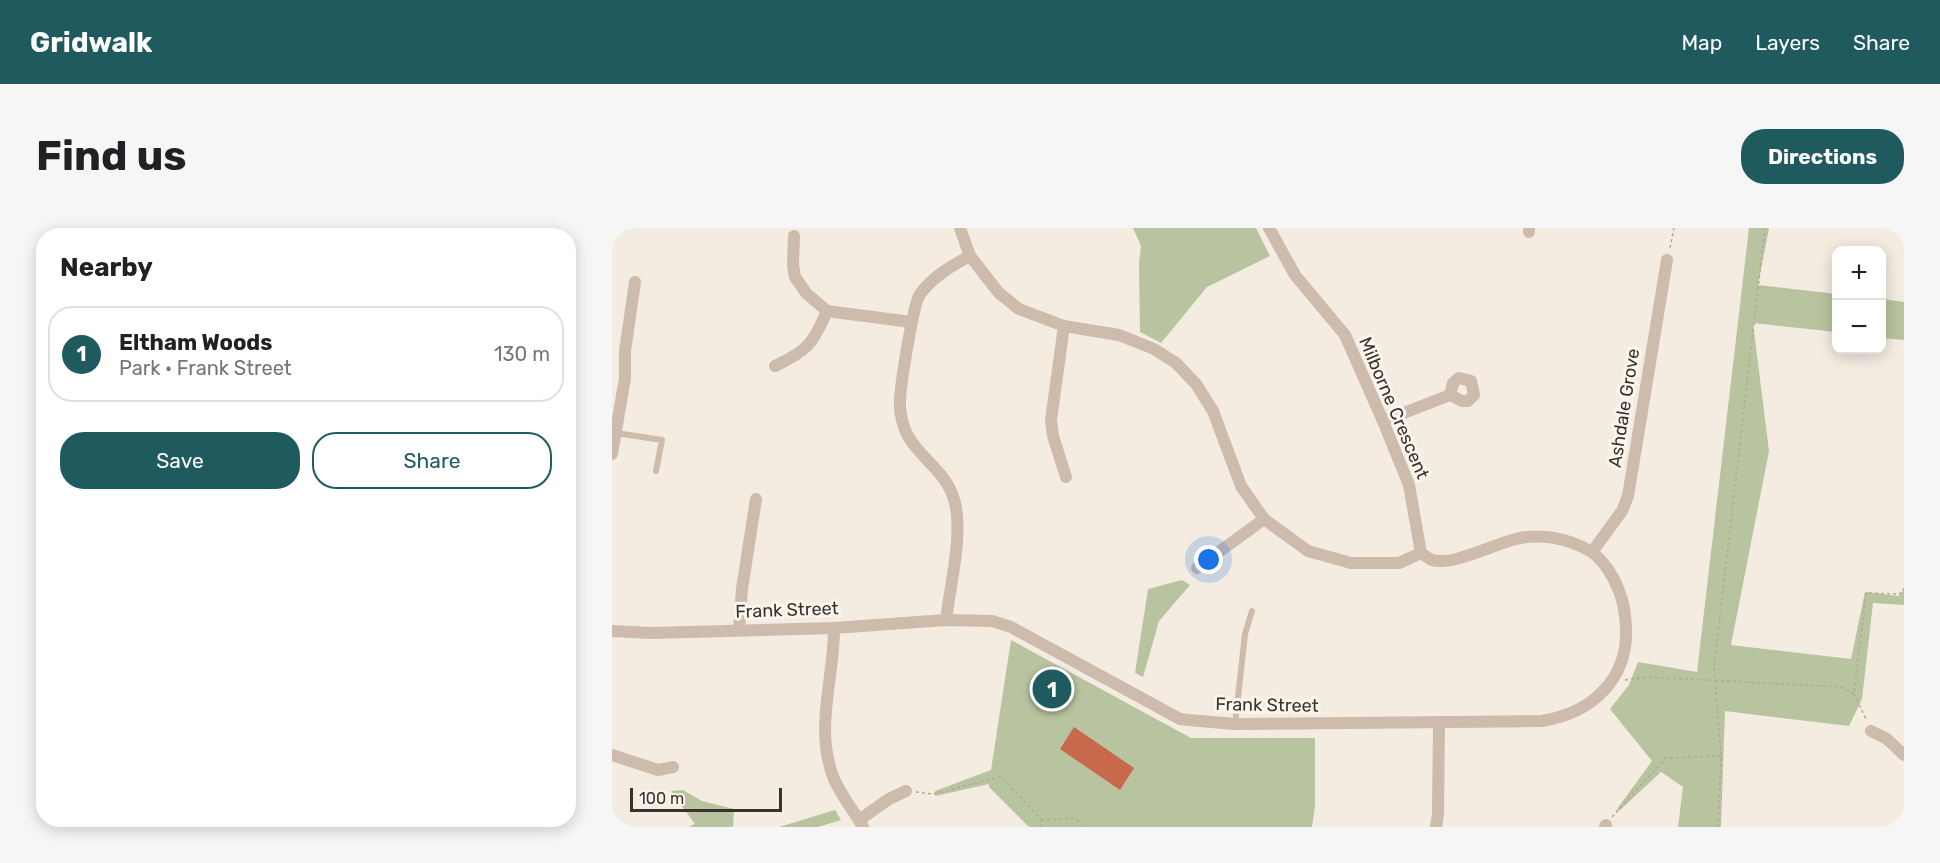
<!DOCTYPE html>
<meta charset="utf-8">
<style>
:root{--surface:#fff;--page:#f6f6f6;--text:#202124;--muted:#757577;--line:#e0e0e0;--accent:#1f5a5e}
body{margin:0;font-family:Rubik,sans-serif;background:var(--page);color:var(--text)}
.controls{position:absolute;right:18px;top:18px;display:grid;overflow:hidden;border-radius:12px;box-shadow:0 3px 15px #0003}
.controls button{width:54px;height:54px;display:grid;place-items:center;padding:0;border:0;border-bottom:2px solid var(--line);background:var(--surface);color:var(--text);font:30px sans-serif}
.scale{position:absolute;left:18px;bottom:15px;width:152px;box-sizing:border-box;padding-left:6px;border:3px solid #3b302b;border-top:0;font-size:16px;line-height:21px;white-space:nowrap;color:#3b302b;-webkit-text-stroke:4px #fbf5ee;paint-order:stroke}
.you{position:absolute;left:597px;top:332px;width:21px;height:21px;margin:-15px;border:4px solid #fff;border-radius:50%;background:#1a73e8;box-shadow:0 0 0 9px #1a73e833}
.badge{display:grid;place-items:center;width:39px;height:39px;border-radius:50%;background:var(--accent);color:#fff;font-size:20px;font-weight:700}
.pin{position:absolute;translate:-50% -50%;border:3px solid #fff;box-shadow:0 2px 6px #0006}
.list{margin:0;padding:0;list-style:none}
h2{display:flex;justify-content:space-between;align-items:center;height:78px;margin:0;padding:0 24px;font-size:26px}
h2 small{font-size:20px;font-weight:400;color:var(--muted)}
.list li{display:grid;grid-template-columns:39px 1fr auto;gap:18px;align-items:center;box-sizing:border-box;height:96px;margin:0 12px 12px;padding:0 12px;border:2px solid var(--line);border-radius:24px}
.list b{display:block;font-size:22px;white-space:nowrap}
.list p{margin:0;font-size:20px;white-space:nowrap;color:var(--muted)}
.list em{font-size:20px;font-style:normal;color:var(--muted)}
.actions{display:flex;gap:12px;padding:18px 24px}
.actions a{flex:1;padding:14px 0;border:2px solid var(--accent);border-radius:24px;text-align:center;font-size:21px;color:var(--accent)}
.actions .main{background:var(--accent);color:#fff}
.map{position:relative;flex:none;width:1292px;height:599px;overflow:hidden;border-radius:24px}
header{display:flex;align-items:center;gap:36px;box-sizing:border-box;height:84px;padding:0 30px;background:var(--accent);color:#fff}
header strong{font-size:28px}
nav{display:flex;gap:33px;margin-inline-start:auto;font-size:21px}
.intro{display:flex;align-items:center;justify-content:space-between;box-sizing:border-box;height:144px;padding:0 36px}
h1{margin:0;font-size:42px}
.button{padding:15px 27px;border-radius:24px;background:var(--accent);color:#fff;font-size:21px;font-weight:700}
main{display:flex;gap:36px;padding:0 36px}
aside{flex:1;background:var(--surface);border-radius:24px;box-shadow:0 3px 15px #0003}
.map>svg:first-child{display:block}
.green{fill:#b8c4a0}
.building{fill:#c8694b}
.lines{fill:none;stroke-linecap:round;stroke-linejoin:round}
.path{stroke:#b9a596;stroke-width:1.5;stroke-dasharray:3 3;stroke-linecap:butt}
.service{stroke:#cdbbac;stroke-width:6}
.minor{stroke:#cdbbac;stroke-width:12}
.labels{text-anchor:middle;stroke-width:6;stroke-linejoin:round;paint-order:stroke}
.street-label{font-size:18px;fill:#3b302b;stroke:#fbf5ee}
</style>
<header>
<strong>Gridwalk</strong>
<nav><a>Map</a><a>Layers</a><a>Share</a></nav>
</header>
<div class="intro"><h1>Find us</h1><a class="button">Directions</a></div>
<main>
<aside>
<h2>Nearby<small></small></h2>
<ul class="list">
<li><span class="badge">1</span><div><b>Eltham Woods</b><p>Park · Frank Street</p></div><em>130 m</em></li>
</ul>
<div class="actions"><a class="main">Save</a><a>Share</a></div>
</aside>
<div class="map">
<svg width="1292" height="599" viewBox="0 0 1292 599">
<rect width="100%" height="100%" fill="#f4ebe1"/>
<g class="green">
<polygon points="521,0 644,0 658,28 595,59 549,115 528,104 527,35 529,18"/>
<polygon points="1137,0 1157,0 1146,57 1224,66 1224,104 1141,95 1157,223 1119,417 1239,431 1253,364 1287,368 1292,361 1292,377 1261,375 1250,471 1237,498 1113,483 1109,599 1066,599 1071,559 1049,544 1007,583 1005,581 1040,533 998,481 1017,457 1026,434 1085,444"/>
<polygon points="1270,71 1292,74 1292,112 1270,110"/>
<polygon points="570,352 578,357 547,393 531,449 523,445 536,361"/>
<polygon points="399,412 579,510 703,510 703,578 700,599 417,599 377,559 377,556 323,568 323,563 379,542"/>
<polygon points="71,562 90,573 122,581 121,599 77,599 83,596 59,563"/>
<polygon points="223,582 229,592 206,599 167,599"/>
</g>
<polygon class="building" points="462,499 522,540 508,562 448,521"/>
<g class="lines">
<g class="path">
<polyline points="1058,20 1062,0"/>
<polyline points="1013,452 1036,449 1229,459 1242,466 1254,365 1288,366 1292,360"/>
<polyline points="1242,466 1254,491"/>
<polyline points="304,564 321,566 389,549 430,592"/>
<polyline points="1000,589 1054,530 1109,528"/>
<polyline points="429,599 430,592 462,590 475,599"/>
<polyline points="1106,599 1109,528 1102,439 1153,0"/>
</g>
<g class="service">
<polyline points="4,205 50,212 44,243"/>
<polyline points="623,496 633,406 640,383"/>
</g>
<g class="minor">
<polyline points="348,0 358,28 387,65 407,81 452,98 507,107 542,121 564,135 584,156 601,183 629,258 652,291 696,323 739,335 787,335 809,325"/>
<polyline points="657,0 683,47 733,107 771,193 797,257 809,325"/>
<polyline points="917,4 917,0"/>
<polyline points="182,8 181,37 183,49 194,65 215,83 299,94"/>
<polyline points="452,98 439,192 441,208 454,249"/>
<path d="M163 138C195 123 201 116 215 83"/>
<polygon points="847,150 859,153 862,167 856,173 850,173 838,167 841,155"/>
<polyline points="771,193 838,167"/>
<polyline points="0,226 13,150 13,123 23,54"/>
<polyline points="980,324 1010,283 1016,268 1055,32"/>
<polyline points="585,340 652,291"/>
<path d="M334 392C338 358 351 307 343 275 335 243 311 234 296 208 292 201 288 187 288 178 287 163 301 77 308 66 322 48 339 38 358 28"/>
<path d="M222 400C222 451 202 502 222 551 230 569 242 583 251 599"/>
<polyline points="127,402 130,361 144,271"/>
<path d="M0 403 39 405 222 400 334 392 380 393 399 399 568 491 577 492 623 496 930 493C980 485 1017 451 1014 398 1013 385 1012 375 1007 363 1002 349 991 331 978 323 956 310 928 305 904 311 882 316 842 338 820 332 817 331 812 327 809 325"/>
<polyline points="1259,503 1275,511 1292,527"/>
<polyline points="0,527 46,542 61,539"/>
<polyline points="247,592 277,571 294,563"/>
<polyline points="824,599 826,586 827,494"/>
<polyline points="993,599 994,597"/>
</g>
</g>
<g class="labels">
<g class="street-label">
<text transform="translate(782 180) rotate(67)" y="6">Milborne Crescent</text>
<text transform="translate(1012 180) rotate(-81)" y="6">Ashdale Grove</text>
<text transform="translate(175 382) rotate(-2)" y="6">Frank Street</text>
<text transform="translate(655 477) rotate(1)" y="6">Frank Street</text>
</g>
</g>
</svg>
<div class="controls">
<button>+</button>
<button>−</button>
</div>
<div class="scale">100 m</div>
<div class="you"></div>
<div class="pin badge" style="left:440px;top:461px">1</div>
</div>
</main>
